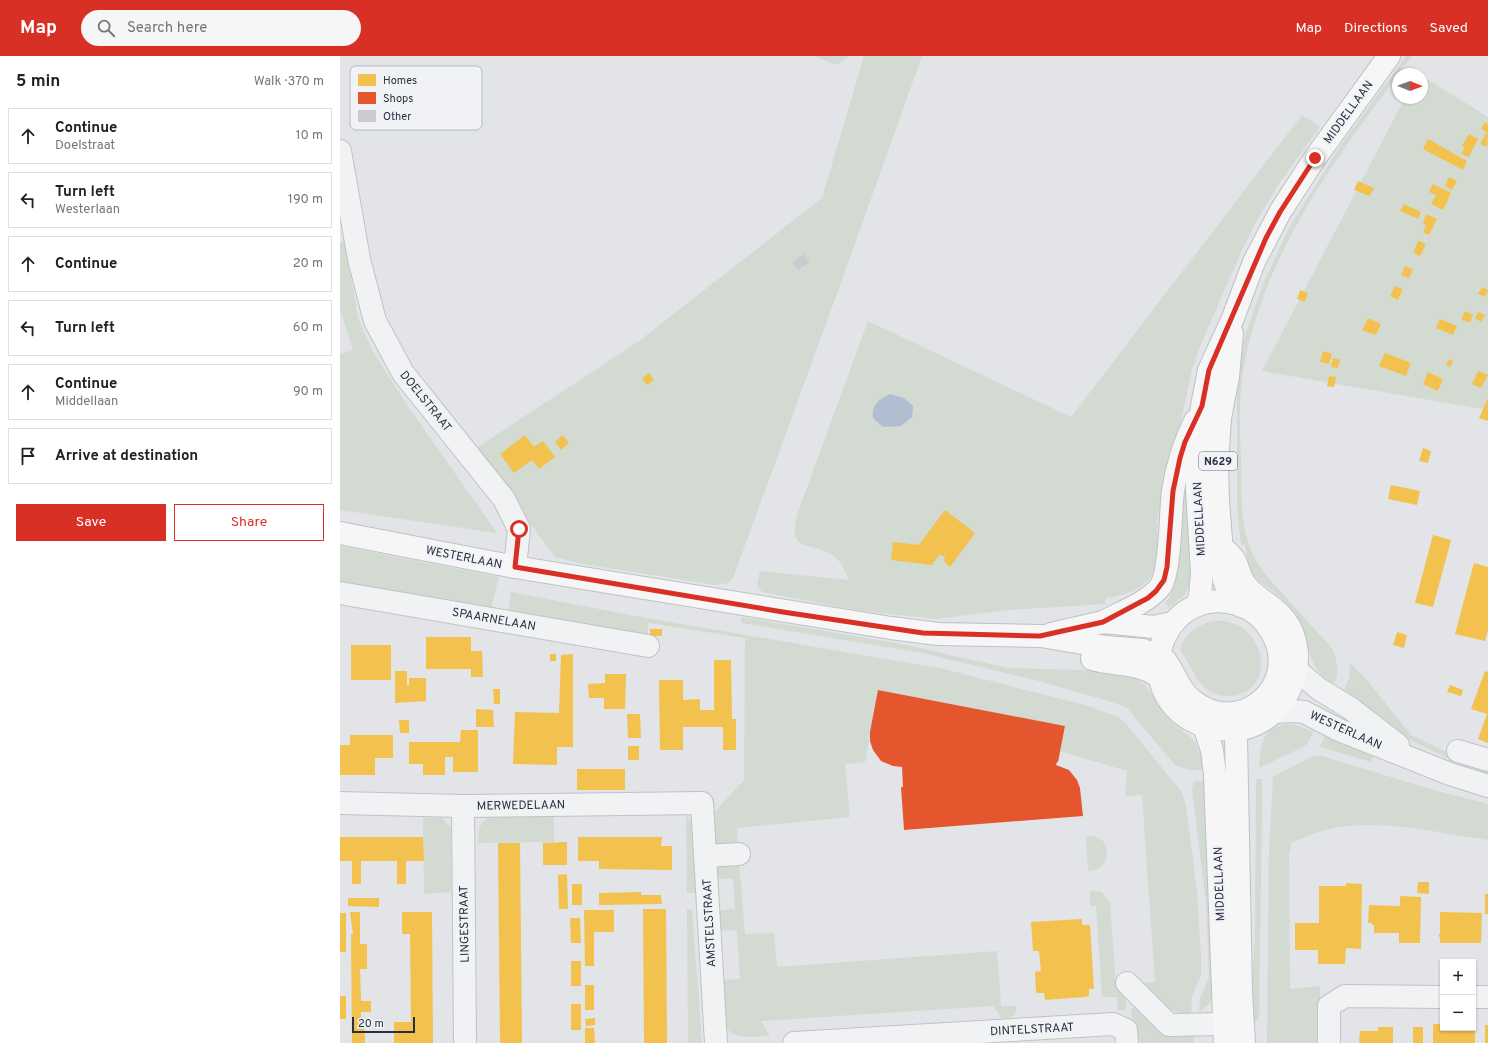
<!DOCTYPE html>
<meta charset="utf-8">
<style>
:root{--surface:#fff;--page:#f6f6f6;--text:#222;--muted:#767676;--line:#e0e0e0;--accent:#d93025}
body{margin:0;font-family:Overpass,sans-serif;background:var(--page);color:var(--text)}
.controls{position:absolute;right:12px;bottom:12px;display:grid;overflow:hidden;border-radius:0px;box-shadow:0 1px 3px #0004}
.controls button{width:36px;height:36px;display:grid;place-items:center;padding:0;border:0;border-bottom:1px solid var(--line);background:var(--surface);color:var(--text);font:20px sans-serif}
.compass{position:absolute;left:1052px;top:12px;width:36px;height:36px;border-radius:50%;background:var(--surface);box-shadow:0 1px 3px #0004;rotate:91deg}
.scale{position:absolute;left:12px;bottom:10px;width:63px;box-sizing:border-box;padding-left:4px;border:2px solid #293040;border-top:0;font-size:11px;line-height:14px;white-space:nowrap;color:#293040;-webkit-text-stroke:3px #f0f2f6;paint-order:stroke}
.stop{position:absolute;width:12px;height:12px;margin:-9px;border:3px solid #d93025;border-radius:50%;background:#fff}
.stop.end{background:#d93025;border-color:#fff;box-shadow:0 1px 4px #0008}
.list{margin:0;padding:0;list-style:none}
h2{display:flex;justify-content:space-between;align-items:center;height:52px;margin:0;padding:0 16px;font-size:17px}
h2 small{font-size:13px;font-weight:400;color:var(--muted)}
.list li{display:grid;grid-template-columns:26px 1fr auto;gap:12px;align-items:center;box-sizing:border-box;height:56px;margin:0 8px 8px;padding:0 8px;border:1px solid var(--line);border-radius:0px}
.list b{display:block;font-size:15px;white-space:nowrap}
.list p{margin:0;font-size:13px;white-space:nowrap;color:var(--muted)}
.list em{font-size:13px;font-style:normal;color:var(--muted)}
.actions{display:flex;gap:8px;padding:12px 16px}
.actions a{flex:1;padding:9px 0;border:1px solid var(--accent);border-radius:0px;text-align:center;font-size:14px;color:var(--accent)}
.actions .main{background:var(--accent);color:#fff}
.icon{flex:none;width:22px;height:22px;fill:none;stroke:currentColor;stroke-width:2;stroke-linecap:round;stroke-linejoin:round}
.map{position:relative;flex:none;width:1148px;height:987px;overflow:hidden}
header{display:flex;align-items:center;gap:24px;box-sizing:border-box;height:56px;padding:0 20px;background:var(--accent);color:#fff}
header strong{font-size:19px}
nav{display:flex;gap:22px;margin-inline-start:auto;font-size:14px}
.search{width:280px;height:36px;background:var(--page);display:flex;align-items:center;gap:10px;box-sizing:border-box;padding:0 14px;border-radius:22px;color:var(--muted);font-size:15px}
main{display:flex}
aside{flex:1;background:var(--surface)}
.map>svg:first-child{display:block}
.green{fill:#d2dad2;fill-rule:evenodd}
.water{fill:#b1bed1}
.homes{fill:#f2c14e}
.shops{fill:#e4572e}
.building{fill:#cacccf}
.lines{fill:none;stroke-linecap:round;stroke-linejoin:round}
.minor-casing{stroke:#c0c2c5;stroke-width:24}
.major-casing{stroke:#bec1c5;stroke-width:24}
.minor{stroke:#f1f2f4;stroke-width:22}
.major{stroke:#f6f6f6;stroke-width:22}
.route{stroke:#d93025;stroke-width:5}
.labels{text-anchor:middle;stroke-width:4;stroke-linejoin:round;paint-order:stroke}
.shield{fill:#f0f2f6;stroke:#656a77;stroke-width:1}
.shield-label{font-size:11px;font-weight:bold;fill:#293040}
.street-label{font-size:12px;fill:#293040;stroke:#f0f2f6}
.key{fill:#f0f2f6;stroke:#b4b8bf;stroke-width:1}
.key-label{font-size:11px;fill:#293040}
</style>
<header>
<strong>Map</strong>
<div class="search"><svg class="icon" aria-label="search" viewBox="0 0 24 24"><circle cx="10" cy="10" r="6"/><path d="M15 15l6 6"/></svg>Search here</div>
<nav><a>Map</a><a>Directions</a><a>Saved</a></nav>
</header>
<main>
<aside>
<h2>5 min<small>Walk · 370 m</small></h2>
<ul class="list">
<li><svg class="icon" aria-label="ahead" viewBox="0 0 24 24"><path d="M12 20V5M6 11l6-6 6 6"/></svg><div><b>Continue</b><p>Doelstraat</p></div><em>10 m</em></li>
<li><svg class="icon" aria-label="left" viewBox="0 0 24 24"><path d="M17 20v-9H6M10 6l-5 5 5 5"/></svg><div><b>Turn left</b><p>Westerlaan</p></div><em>190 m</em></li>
<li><svg class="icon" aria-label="ahead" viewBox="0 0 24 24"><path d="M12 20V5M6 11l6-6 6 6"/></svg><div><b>Continue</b></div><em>20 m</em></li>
<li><svg class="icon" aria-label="left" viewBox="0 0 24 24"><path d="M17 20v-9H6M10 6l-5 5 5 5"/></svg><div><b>Turn left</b></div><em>60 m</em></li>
<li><svg class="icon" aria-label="ahead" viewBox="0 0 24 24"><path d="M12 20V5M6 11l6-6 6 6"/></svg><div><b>Continue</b><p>Middellaan</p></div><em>90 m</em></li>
<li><svg class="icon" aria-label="arrive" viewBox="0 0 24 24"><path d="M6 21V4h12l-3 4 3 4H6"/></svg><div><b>Arrive at destination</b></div></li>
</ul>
<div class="actions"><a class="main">Save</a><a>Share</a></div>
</aside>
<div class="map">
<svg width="1148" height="987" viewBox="0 0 1148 987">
<rect width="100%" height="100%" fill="#e2e4e7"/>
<g class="green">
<polygon points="475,0 509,0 496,9"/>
<polygon points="524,0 582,0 498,235 393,522 388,527 376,529 242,508 215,501 135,393 299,285 482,142"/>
<path d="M1066 0H1072C1000 97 924 193 903 316 898 345 900 375 901 403 902 436 899 469 913 499 921 515 932 526 944 539 959 556 975 574 991 591 997 601 1000 617 994 628 966 612 971 589 958 564 952 554 945 545 936 538 925 528 912 523 907 507 906 502 906 495 905 489H901L897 449V317L902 290 910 265 924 226 949 172 1001 89Z"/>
<polygon points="1082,20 1148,61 1148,354 922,315 1065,42 1082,42"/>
<path d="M962 59 980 71 938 129 916 166 901 196 862 286 852 313 822 456 818 457C816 473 819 491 816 507 813 530 786 540 766 542V548L668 554 596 563 522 555 422 536 417 529 420 515 509 524C505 516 502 506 494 500 470 484 446 499 458 456L528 265 731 361ZM550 338 548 372 537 366 533 357 546 340Z"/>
<polygon points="5,185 18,262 32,294 69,352 157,477 0,454 0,298 13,294 0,252 0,187"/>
<polygon points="840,434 848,434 851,527 844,540 829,551 825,547 830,540 834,527"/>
<polygon points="0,490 159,521 151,552 0,526"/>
<path d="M171 536 306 562 604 613 748 650 778 661 787 669 841 735 846 749 857 836 861 900V919L852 940 851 958C828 958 816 942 800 927L815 926 802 739 785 740 787 715 720 695 725 670 538 634 525 706 505 708 510 761 397 772 398 791H379L369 787V762L404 724 405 582 308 567V583L168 555Z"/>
<path d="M402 561 562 588 668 612 783 615 784 619C811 624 811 642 826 660 846 683 860 677 863 714H849L835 709 787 652 772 646 699 625 582 597 401 567Z"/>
<path d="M874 565C927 561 940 638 889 640 879 640 870 637 863 630 854 622 849 605 840 594 844 578 858 568 874 565Z"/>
<polygon points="1010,607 1027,624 1071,679 1113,699 1148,711 1148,718 1111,704 1055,676 1003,638 1009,622"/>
<path d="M953 668 974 676 967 688 963 691 919 712C920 686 923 668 953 668Z"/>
<polygon points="987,675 1033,701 1031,706 980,691"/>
<path d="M973 700H982L1090 733 1148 748V784C1096 777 1042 762 989 773 977 775 964 782 952 786L949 799 950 933 980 930V987H927L929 795 933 721Z"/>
<polygon points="916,723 922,723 922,754 919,962 911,969 910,948 915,882"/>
<polygon points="868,724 876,940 859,957 860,943 869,921 868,896 866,847 852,733 854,726"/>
<polygon points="346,759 351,765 352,771 357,837 347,837"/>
<path d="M151 761H214V786L138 787C139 775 138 766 151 761Z"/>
<polygon points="83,762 102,762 111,772 111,836 84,838"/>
<path d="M754 780 763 785C772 798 765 815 748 815L746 781Z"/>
<path d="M399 805 405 878 434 877 437 911 657 895 661 950H677C677 958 671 963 662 963L653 950 421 965 430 980C420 980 408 982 398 980 378 976 382 941 380 924L400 923 397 874 377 875 376 855 395 853 393 823H373V810Z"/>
<polygon points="750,835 761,836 770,846 776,930 786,938 786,954 778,955 777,941 762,941 756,850 750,850"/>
<polygon points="347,853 352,854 362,987 348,987"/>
<polygon points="799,951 853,978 854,987 801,987 800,985 795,985 791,952"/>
</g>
<path class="water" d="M550 338 564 342 573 350 572 361 561 370 543 371 533 362C531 348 540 343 550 338Z"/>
<g class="homes">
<polygon points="1145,66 1148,68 1148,77 1141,73"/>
<polygon points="1146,77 1148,78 1147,91 1140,88"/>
<polygon points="1129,78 1138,83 1129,101 1121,98 1125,92 1122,90"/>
<polygon points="1088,83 1127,105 1123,114 1083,93"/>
<polygon points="1109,121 1117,125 1112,134 1105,130"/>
<polygon points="1018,125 1034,132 1030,140 1014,134"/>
<polygon points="1093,128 1111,137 1103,154 1091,148 1096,139 1089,136"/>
<polygon points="1064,148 1081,156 1078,163 1060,155"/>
<polygon points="1086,158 1097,163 1089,179 1083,176 1086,169 1083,167"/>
<polygon points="1078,185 1086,188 1080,200 1073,197"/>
<polygon points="1065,210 1073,213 1069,222 1061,219"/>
<polygon points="1055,230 1063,233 1058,244 1050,240"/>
<polygon points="1142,231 1148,234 1145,241 1138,238"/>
<polygon points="960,234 968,237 965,246 957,243"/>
<polygon points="1125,255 1133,259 1130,267 1121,263"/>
<polygon points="1138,256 1145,259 1141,266 1135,262"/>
<polygon points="1028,262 1041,268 1036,279 1022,274"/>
<polygon points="1100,263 1117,270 1113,279 1096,272"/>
<polygon points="983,295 992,298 989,308 980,306"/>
<polygon points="1045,297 1071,307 1066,320 1039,310"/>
<polygon points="993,302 1000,304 998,312 991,311"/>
<polygon points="1109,303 1113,305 1110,311 1106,309"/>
<polygon points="1138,315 1148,319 1141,332 1132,328"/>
<polygon points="1088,316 1103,323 1098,335 1083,328"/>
<polygon points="309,317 314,324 307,329 302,323"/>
<polygon points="989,320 996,321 994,331 987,330"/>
<polygon points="1148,342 1148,365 1139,362"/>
<polygon points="185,379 194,391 203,385 215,401 199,413 192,404 174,417 160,398"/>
<polygon points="222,379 229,387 221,394 215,386"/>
<polygon points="1083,392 1091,395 1088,407 1079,405"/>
<polygon points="1051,429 1080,435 1077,449 1048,443"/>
<polygon points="605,454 635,477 610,511 604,505 605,500 599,499 592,509 551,504 553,486 579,489"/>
<polygon points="1093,479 1111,484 1093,551 1075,547"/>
<polygon points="1134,507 1148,511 1148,574 1145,585 1115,578"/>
<rect x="310" y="573" width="12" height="7"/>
<polygon points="1057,576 1067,579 1064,592 1053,589"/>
<polygon points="86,581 131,581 131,595 142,595 143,621 131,621 131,613 86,613"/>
<rect x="11" y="589" width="40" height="35"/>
<rect x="210" y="598" width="6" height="7"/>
<polygon points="233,598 233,691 217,691 217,709 173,708 175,656 219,657 221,599"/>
<polygon points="374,604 391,604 392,663 396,663 396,694 383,694 383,671 343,671 343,694 320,694 319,624 343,624 343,644 360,643 360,654 374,654"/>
<polygon points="55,615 67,615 67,629 69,629 69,622 86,622 86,645 55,647"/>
<polygon points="1145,615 1148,616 1148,687 1138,683 1147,658 1131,653"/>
<polygon points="265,618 286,618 285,653 264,653 264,642 249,642 248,628 265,627"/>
<polygon points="1110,629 1123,634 1121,640 1107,636"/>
<polygon points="153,633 160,633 160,648 154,648"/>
<polygon points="136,653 153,654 154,671 136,671"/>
<polygon points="287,658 300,658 301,682 288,682"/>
<polygon points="59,664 69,664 69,677 60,677"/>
<polygon points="121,674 138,674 138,716 113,716 113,701 105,701 105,719 83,719 83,708 69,708 69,686 120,686"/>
<polygon points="10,679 53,679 53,702 35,702 35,719 0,719 0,689 10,689"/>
<rect x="288" y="690" width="11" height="14"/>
<rect x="237" y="713" width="48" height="21"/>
<polygon points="0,781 83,781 84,805 66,805 66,828 57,828 57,805 21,805 21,828 12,828 12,805 0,805"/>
<polygon points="238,781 322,781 321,790 332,790 332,814 259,813 259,805 238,805"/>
<polygon points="227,786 227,809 203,809 203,787"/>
<polygon points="158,787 180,787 182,987 160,987"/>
<polygon points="227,818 228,853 219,853 218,819"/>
<polygon points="1078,826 1089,826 1089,838 1077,837"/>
<polygon points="1006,827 1022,828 1021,893 1006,892 1005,908 978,908 978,894 955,894 955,867 979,867 979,830 1006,830"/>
<rect x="232" y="828" width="10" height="21"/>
<polygon points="301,836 301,839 321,839 322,848 259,849 259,837"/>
<rect x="1145" y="838" width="3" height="20"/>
<polygon points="1060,840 1081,841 1080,887 1059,887 1059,877 1034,877 1034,869 1032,869 1032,867 1028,867 1029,849 1060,850"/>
<polygon points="8,842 39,842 39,851 8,850"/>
<polygon points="303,853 326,853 327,987 304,987"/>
<polygon points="244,854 274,854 274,876 254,876 254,910 245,910"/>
<polygon points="10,856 20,856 20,888 27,888 27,913 20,913 21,945 31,945 31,956 21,956 21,966 24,966 25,987 12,987 11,878 13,878"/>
<polygon points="62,856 92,856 93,987 54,987 54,966 71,966 70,878 62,878"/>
<polygon points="1100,856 1142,857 1141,887 1100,887 1100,881 1099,881 1099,878 1100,878"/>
<rect x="0" y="857" width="6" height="39"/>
<polygon points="230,862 240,862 241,887 231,887"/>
<polygon points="742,863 742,869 750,869 754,933 749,933 749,940 744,941 705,944 704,937 697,937 696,935 695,916 701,915 699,895 693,895 691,866"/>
<rect x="231" y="905" width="10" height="25"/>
<rect x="245" y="929" width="9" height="25"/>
<rect x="0" y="940" width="6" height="23"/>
<rect x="231" y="948" width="10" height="26"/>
<polygon points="255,962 255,969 246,970 245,963"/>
<polygon points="1093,968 1103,968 1103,972 1133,972 1133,969 1135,969 1135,987 1093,987"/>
<rect x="1145" y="969" width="3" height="18"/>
<polygon points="1038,971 1053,971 1053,987 1019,987 1020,975 1038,975"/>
<rect x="1073" y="971" width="10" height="16"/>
<polygon points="245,972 254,972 255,987 245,987"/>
</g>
<polygon class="shops" points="538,634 725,670 718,706 717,706 716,709 729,714 737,724 740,732 743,760 564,774 561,731 563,731 562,711 553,710 541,705 533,694 530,685 530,676"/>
<polygon class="building" points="464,198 470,206 458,214 452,206"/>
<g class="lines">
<defs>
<g id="minor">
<polyline points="0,95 19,203 35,265 63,317 164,443 179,473 175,511"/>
<polyline points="0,537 308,590"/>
<polyline points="956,614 979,633 1010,652 1058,689"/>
<polyline points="934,656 953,655 964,656 999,674 1110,718 1148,730"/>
<polyline points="1118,695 1148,704"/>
<polyline points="0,747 123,750 362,747 376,987"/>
<polyline points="123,750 125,987"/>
<polyline points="365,800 399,798"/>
<polyline points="787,927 829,969 884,968"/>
<polyline points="1133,941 1148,941"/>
<polyline points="454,987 773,968 786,974 787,987"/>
<polyline points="989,987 989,950 1005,940 1103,941"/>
</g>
<g id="major">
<polyline points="892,277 888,321 880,362 877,407 878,444 884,524 890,539 901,550"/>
<path d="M0 477 175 511 551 572 598 578 701 580 766 591 803 594 825 604C835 616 838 633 851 643 898 684 962 630 932 577 925 564 914 554 900 549 829 525 786 623 849 663 866 673 885 676 905 672 949 662 973 601 945 564 934 549 916 543 905 528 900 521 899 513 895 505 892 499 885 494 880 489"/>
<polyline points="857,549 860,540 862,517 857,434 857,391 862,350 869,314 893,262 914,206 940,156 975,102 1049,0"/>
<path d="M763 566C780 557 808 546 820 531 831 516 830 457 833 435 837 409 843 389 855 365"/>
<polyline points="711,578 763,566 814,571 832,567"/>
<path d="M752 603C776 610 796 605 818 620"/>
<polyline points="901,659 897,669 896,681 901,936 904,987"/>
<polyline points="864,670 872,694 875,719 885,987"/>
</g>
</defs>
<use href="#minor" class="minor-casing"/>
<use href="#major" class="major-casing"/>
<use href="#minor" class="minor"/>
<use href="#major" class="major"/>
</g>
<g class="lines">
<polyline class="route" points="179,473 175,511 443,556 583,577 700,580 763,566 808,542 816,535 824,524 827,511 833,435 840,402 845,386 862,350 869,314 926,182 940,156 975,102"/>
</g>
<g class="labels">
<rect class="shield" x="859" y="396" width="38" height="18" rx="3"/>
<g class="shield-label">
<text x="878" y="409">N629</text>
</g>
<g class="street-label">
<text transform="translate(1008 56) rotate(-54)" y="4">MIDDELLAAN</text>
<text transform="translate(86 345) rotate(51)" y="4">DOELSTRAAT</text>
<text transform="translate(859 463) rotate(-93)" y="4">MIDDELLAAN</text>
<text transform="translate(124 501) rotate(11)" y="4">WESTERLAAN</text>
<text transform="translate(154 563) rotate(10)" y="4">SPAARNELAAN</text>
<text transform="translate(1006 674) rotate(24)" y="4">WESTERLAAN</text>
<text transform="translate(181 749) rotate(-1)" y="4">MERWEDELAAN</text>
<text transform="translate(879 828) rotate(-92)" y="4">MIDDELLAAN</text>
<text transform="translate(369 867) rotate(-93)" y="4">AMSTELSTRAAT</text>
<text transform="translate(124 868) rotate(-91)" y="4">LINGESTRAAT</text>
<text transform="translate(692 973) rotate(-3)" y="4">DINTELSTRAAT</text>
</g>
</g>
<rect x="10" y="10" width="132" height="64" rx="6" class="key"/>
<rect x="18" y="18" width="18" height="12" fill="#f2c14e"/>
<rect x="18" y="36" width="18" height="12" fill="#e4572e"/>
<rect x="18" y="54" width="18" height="12" fill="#cacccf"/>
<g class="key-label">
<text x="43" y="28">Homes</text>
<text x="43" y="46">Shops</text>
<text x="43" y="64">Other</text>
</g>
</svg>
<div class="controls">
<button>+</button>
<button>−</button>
</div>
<svg class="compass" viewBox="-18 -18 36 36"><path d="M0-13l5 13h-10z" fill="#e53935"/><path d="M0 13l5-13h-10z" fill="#767676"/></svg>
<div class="scale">20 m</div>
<div class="stop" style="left:179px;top:473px"></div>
<div class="stop end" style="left:975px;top:102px"></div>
</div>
</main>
